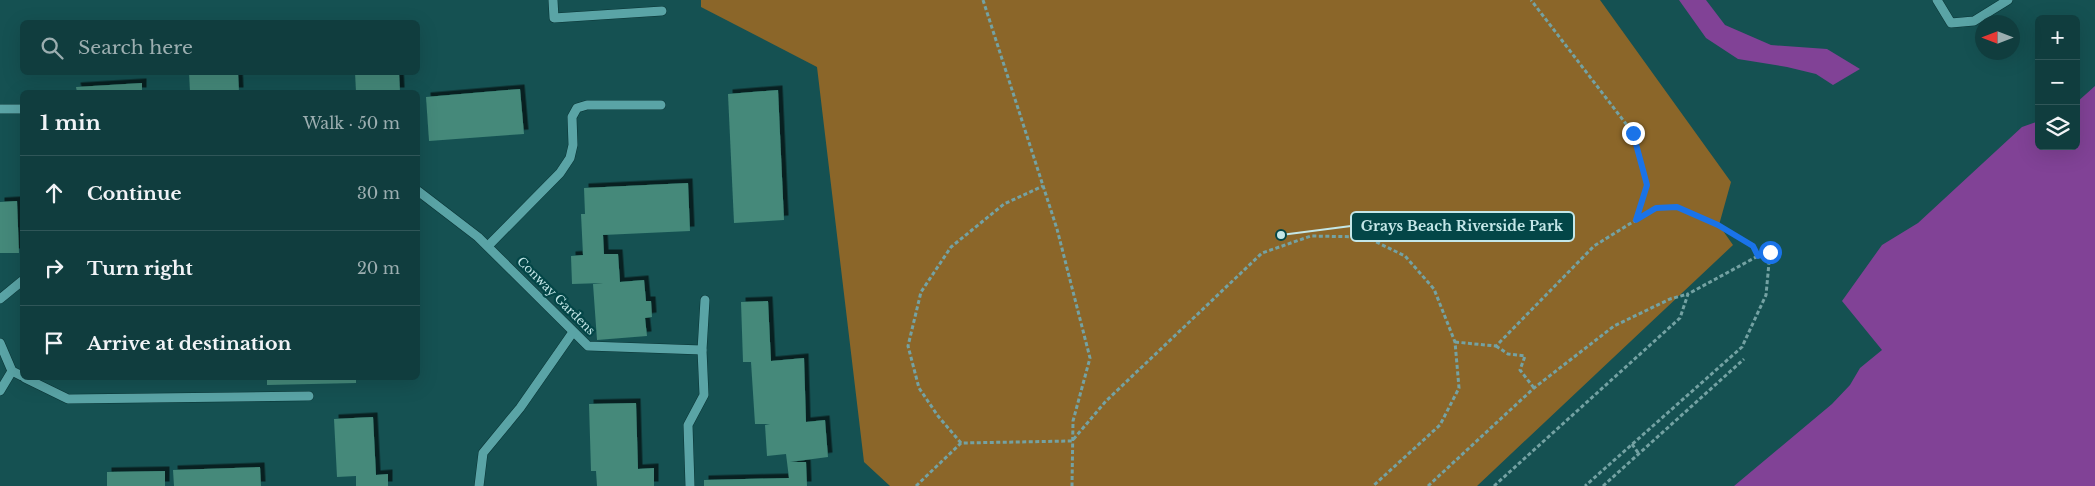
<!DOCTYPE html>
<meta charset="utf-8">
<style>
:root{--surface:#103d3e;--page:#194445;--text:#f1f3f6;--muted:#9caeb0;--line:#305658}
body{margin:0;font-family:"Libre Baskerville",serif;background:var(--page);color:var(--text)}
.controls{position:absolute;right:15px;top:15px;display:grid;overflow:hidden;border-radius:8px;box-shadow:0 5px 20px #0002}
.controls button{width:45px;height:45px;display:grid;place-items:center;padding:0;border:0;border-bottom:1px solid var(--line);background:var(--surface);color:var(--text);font:25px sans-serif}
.compass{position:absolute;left:1975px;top:15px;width:45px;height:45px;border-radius:50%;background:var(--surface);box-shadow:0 5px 20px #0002;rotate:270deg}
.stop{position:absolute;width:15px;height:15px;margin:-11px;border:4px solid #1a73e8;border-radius:50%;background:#fff}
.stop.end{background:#1a73e8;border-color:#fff;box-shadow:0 1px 5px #0008}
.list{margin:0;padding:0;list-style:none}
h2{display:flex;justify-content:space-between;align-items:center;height:65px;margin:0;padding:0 20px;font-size:21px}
h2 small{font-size:16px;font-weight:400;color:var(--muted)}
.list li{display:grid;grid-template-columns:32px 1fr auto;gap:15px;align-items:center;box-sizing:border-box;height:75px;padding:0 20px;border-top:1px solid var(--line)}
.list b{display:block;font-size:19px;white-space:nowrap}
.list em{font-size:16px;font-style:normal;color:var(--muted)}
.icon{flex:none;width:28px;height:28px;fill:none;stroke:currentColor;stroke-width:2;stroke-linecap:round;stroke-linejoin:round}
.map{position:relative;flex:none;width:2095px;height:486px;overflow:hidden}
.search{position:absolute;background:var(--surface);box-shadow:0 5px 20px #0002;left:20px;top:20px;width:400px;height:55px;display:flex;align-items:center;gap:12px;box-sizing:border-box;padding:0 18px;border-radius:8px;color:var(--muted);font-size:19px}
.panel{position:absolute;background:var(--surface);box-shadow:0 5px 20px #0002;left:20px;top:90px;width:400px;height:290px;border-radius:8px}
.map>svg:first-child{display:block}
.green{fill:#8b6629}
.water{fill:#814296}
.building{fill:#44897a;filter:url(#shadow)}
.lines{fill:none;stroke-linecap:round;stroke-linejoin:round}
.minor-casing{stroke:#0a3435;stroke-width:10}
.path{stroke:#74a2a3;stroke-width:3;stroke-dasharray:4 2.5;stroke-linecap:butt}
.minor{stroke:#5aa4a6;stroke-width:9}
.route{stroke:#1a73e8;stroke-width:6}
.labels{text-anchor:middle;stroke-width:4.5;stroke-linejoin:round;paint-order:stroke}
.street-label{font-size:12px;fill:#c4e7e8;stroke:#034647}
.leader{fill:none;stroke:#c4e7e8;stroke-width:2}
.callout-dot{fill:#c4e7e8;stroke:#034647;stroke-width:2}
.callout{fill:#034647;stroke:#c4e7e8;stroke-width:2}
.callout-label{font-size:14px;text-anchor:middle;font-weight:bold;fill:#c4e7e8}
</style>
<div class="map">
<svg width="2095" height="486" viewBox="0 0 2095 486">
<defs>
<filter id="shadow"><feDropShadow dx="4.5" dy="-4.5" stdDeviation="0" flood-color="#0009"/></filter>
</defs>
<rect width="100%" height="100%" fill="#155152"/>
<polygon class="green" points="701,0 1600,0 1731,182 1719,225 1733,245 1477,486 890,486 864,462 817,67 701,7"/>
<g class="water">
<polygon points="1679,0 1706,0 1725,25 1771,45 1827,49 1860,69 1833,85 1816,74 1787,67 1738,59 1706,38"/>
<polygon points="2095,86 2095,486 1734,486 1832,404 1850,385 1860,368 1882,350 1842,301 1882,245 1918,223 2022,127 2039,121 2039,146 2076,146 2076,103"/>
</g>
<g class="building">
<polygon points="189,72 238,72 239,92 190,92"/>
<polygon points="355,72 399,72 400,92 356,92"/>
<polygon points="142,83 142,92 77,92 76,87"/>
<polygon points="520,89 524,134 429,141 426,97"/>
<polygon points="778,90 784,220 734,223 728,94"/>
<polygon points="688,183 690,231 603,235 604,254 618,254 620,282 644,280 646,301 651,301 652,317 645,318 647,336 597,340 593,284 603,283 572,284 571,256 583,255 581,214 585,214 584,188"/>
<polygon points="17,201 19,253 0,253 0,202"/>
<polygon points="768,301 771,361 804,358 806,422 825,420 828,457 790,462 806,462 807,486 704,486 704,480 789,478 786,454 767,456 765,425 770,424 755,424 751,362 743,362 741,302"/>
<polygon points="267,378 356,378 356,383 267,385"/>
<polygon points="636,403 638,469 654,468 654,486 597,486 596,471 591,471 589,404"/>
<polygon points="373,417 376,475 388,474 388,486 356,486 356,476 337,477 334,419"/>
<polygon points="260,467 261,486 174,486 173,470"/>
<polygon points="165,471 165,486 107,486 107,472"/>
</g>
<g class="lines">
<defs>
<g id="minor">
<polyline points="553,0 554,18 662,11"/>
<polyline points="1937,0 1951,23 1974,21 2008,0"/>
<polyline points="0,109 22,109"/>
<polyline points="418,191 478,237 588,346 702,350"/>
<polyline points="488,246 560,173 570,158 573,145 572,117 577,108 587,105 661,105"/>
<polyline points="0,299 22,281"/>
<polyline points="0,343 12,371 22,376"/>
<polyline points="25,378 68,399 309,396"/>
<polyline points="0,391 12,371"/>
<polyline points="479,486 483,453 520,408 573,332"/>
<polyline points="690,486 688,425 704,395 702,350 705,300"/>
</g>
</defs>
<use href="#minor" class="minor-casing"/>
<g class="path">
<polyline points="983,0 1057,229 1090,358 1073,421 1072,486"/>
<polyline points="1637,219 1656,208 1677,207 1719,225 1753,246 1758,256"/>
<polyline points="1455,342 1496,346 1594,246 1636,220 1647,185 1633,133 1531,0"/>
<polyline points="1496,346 1508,354 1525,356 1520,370 1534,388"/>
<polyline points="961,443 938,416 919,388 908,346 921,292 951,247 1004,204 1043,186"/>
<polyline points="1632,444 1639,454"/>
<polyline points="916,486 961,443 1072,441 1106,401 1262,253 1311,236 1366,237 1405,256 1434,289 1455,342 1459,388 1440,425 1373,486"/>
<polyline points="1428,486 1534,388 1614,326 1670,299 1688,294"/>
<polyline points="1494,486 1680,318 1688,294 1758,256 1770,252 1766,295 1742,347 1585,486"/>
<polyline points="1603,486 1744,359"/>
</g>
<use href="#minor" class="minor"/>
</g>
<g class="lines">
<polyline class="route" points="1633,133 1647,185 1636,220 1656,208 1677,207 1718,225 1753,246 1758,256 1770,252"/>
</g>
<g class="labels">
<g class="street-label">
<text transform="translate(556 296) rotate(45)" y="4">Conway Gardens</text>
</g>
</g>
<path class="leader" d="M1281 235L1351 226"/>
<circle class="callout-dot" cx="1281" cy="235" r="5"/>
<rect class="callout" x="1351" y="212" width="223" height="29" rx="5"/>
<g class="callout-label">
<text x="1462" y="231">Grays Beach Riverside Park</text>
</g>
</svg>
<div class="controls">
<button>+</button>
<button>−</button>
<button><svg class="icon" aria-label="layers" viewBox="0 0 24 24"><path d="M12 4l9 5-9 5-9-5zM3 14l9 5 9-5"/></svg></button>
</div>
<svg class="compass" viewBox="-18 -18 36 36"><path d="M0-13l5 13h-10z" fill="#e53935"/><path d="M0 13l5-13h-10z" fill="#9caeb0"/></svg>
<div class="stop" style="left:1770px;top:252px"></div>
<div class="stop end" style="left:1633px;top:133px"></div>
<div class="search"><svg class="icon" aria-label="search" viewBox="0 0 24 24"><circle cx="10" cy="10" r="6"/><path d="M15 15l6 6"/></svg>Search here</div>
<section class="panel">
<h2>1 min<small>Walk · 50 m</small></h2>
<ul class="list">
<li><svg class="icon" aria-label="ahead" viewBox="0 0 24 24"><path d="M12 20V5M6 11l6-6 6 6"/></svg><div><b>Continue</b></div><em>30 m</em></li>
<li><svg class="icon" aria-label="right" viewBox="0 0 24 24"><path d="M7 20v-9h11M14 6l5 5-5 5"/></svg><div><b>Turn right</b></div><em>20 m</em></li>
<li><svg class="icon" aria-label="arrive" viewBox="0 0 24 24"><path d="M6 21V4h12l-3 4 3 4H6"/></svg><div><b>Arrive at destination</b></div></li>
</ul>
</section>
</div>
